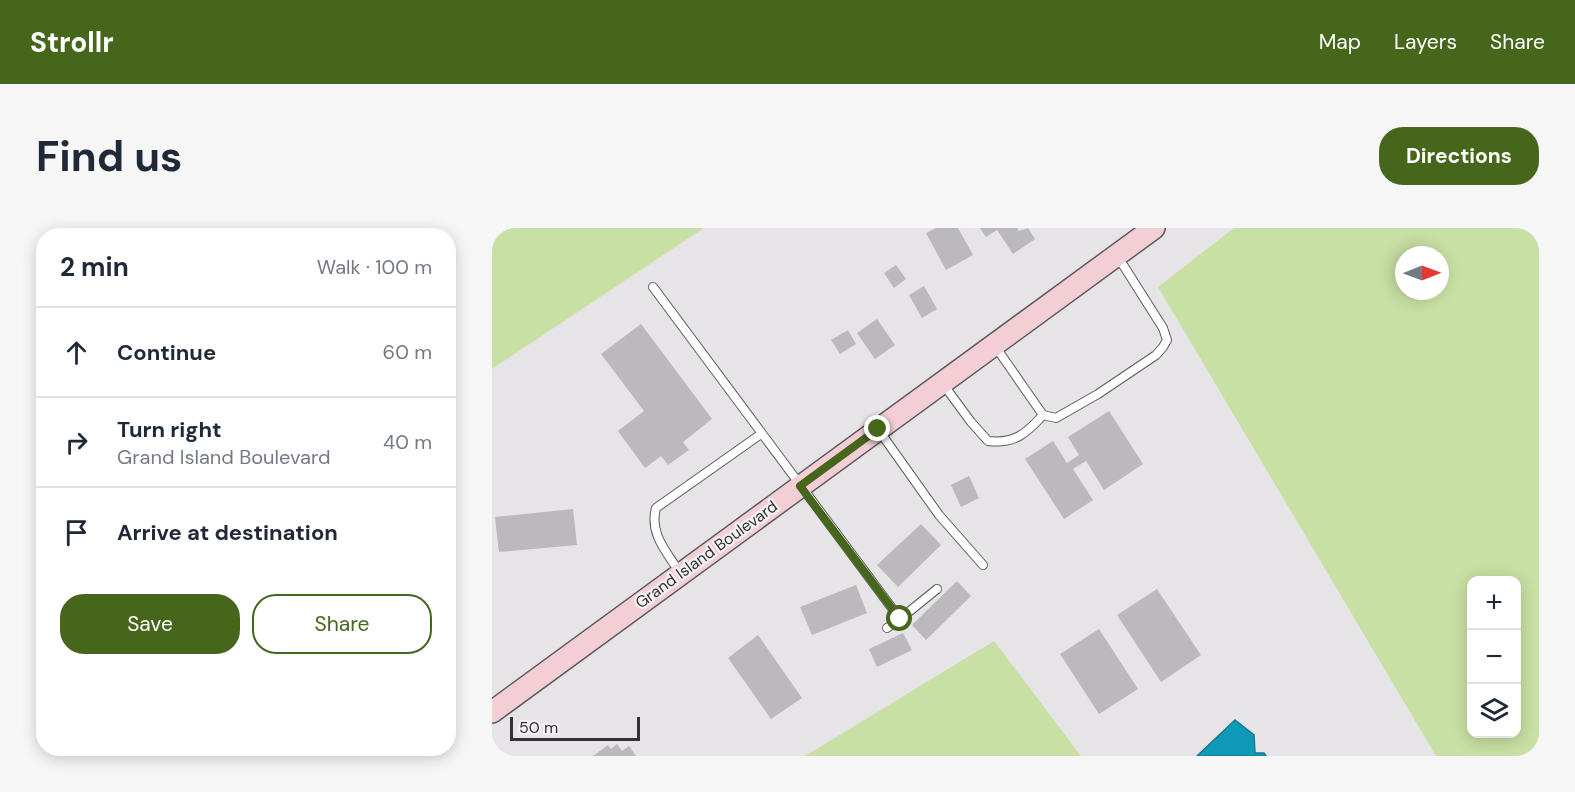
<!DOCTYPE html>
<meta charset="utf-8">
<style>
:root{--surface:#fff;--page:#f6f6f7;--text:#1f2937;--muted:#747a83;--line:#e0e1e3;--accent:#46661c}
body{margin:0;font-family:"DM Sans",sans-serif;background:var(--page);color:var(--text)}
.controls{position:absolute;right:18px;bottom:18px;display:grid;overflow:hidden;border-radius:12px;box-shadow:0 3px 15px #0003}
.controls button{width:54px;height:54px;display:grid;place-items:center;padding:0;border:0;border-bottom:2px solid var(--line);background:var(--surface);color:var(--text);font:30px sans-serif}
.compass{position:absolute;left:903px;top:18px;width:54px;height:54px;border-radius:50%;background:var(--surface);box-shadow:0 3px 15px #0003;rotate:89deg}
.scale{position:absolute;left:18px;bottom:15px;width:130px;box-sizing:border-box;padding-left:6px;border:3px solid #333233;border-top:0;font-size:16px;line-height:21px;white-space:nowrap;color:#333233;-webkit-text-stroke:4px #f4f1f4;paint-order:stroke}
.stop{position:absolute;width:18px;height:18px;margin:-14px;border:4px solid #46661c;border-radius:50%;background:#fff}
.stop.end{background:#46661c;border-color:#fff;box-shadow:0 2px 6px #0008}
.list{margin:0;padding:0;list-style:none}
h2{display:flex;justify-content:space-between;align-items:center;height:78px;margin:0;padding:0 24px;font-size:26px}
h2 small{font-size:20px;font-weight:400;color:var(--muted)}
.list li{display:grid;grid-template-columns:39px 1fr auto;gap:18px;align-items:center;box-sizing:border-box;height:90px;padding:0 24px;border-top:2px solid var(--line)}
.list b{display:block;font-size:22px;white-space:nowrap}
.list p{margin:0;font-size:20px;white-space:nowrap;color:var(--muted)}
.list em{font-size:20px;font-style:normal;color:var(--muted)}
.actions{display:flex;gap:12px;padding:18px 24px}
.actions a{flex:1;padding:14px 0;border:2px solid var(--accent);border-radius:24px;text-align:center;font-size:21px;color:var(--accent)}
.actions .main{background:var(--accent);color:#fff}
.icon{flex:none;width:33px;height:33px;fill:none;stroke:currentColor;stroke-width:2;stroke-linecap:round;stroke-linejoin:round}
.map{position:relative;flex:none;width:1047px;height:528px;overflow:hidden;border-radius:24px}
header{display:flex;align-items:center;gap:36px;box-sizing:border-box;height:84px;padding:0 30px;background:var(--accent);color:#fff}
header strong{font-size:28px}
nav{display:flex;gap:33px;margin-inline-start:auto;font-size:21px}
.intro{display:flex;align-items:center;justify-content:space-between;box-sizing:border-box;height:144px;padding:0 36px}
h1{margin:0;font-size:42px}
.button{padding:15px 27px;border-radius:24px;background:var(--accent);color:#fff;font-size:21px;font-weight:700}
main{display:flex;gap:36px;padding:0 36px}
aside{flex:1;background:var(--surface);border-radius:24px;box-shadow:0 3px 15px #0003}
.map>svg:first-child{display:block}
.green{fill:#c8e0a3;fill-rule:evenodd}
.water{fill:#0d99b7;stroke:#187a8f;stroke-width:1.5}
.building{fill:#bbb9bc}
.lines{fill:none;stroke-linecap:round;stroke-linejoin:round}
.lane-casing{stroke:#5d5b5e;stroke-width:10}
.secondary-casing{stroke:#5d5b5e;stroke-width:24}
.lane{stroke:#fff;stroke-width:8}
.secondary{stroke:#f3cfd5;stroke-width:21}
.route{stroke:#46661c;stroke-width:8}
.labels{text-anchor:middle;stroke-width:4.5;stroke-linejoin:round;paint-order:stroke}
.street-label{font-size:16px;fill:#333233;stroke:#f4f1f4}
</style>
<header>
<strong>Strollr</strong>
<nav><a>Map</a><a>Layers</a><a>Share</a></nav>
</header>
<div class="intro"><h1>Find us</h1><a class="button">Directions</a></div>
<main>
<aside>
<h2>2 min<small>Walk · 100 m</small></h2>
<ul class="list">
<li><svg class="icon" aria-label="ahead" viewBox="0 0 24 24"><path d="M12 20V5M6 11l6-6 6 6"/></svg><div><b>Continue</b></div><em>60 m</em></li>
<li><svg class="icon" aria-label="right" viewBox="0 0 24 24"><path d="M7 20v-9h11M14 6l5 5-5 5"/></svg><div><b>Turn right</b><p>Grand Island Boulevard</p></div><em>40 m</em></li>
<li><svg class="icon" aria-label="arrive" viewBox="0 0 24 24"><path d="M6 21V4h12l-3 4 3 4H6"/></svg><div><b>Arrive at destination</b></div></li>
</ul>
<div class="actions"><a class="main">Save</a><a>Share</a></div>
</aside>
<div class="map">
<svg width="1047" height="528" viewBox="0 0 1047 528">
<rect width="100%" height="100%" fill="#e6e4e7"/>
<g class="green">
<polygon points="0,0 212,0 0,141"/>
<path d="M742 0H1047V528H944L666 59ZM912 27H948V63H912ZM1024 352V506H980V352Z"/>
<polygon points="502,413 589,528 313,528"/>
</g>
<polygon class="water" points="743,492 762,507 763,525 772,525 774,528 705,528"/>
<g class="building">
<polygon points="444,0 466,0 481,27 454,42 434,5"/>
<polygon points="488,0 525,0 527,3 536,0 543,11 521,26 505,2 494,9"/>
<polygon points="404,37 414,51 402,60 392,45"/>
<polygon points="432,58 445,81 430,90 417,67"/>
<polygon points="385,91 403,117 383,131 365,105"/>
<polygon points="149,96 220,191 191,214 197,222 176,237 169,228 153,240 126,203 152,183 109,126"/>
<polygon points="356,102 364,116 348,126 339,112"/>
<polygon points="617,183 651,236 612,262 594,233 581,241 601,272 572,291 533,231 561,213 575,235 587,227 576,209"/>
<polygon points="477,248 487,270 469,279 459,257"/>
<polygon points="81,281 85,317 7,324 3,289"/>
<polygon points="429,296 449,317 406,359 385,337"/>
<polygon points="465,353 479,368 434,412 420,397"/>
<polygon points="364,357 375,385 320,407 308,379"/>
<polygon points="665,361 709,427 669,454 625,387"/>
<polygon points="607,401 646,461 607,486 568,426"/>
<polygon points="411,405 420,422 385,439 377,421"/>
<polygon points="266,407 310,470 279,491 236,430"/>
<polygon points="125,516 130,523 137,518 144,528 101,528 116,517 119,521"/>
</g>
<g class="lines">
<defs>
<g id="lane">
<polyline points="161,59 408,391 445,361"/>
<path d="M451 156 479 194 496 213C522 216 534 206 551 187L503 118"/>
<polyline points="551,187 564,190 606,166 664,127 671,119 675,112 671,100 626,29"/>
<polyline points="388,204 447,287 491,337"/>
<path d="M188 345C175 324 157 306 164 280L269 206"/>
<polyline points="395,400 408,391"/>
</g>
<polyline id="secondary" points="0,484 662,0"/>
</defs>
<use href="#lane" class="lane-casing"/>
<use href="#secondary" class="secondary-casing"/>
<use href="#lane" class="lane"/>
<use href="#secondary" class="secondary"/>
</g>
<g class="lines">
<polyline class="route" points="386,201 308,258 408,391"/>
</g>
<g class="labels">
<g class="street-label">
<text transform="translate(214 326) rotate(-36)" y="6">Grand Island Boulevard</text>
</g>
</g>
</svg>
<div class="controls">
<button>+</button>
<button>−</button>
<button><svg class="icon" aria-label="layers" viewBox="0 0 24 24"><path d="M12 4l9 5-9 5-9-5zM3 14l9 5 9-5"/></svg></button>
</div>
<svg class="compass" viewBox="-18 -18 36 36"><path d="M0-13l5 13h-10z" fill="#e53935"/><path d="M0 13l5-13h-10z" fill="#747a83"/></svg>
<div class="scale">50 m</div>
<div class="stop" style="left:408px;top:391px"></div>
<div class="stop end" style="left:386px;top:201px"></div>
</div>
</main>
